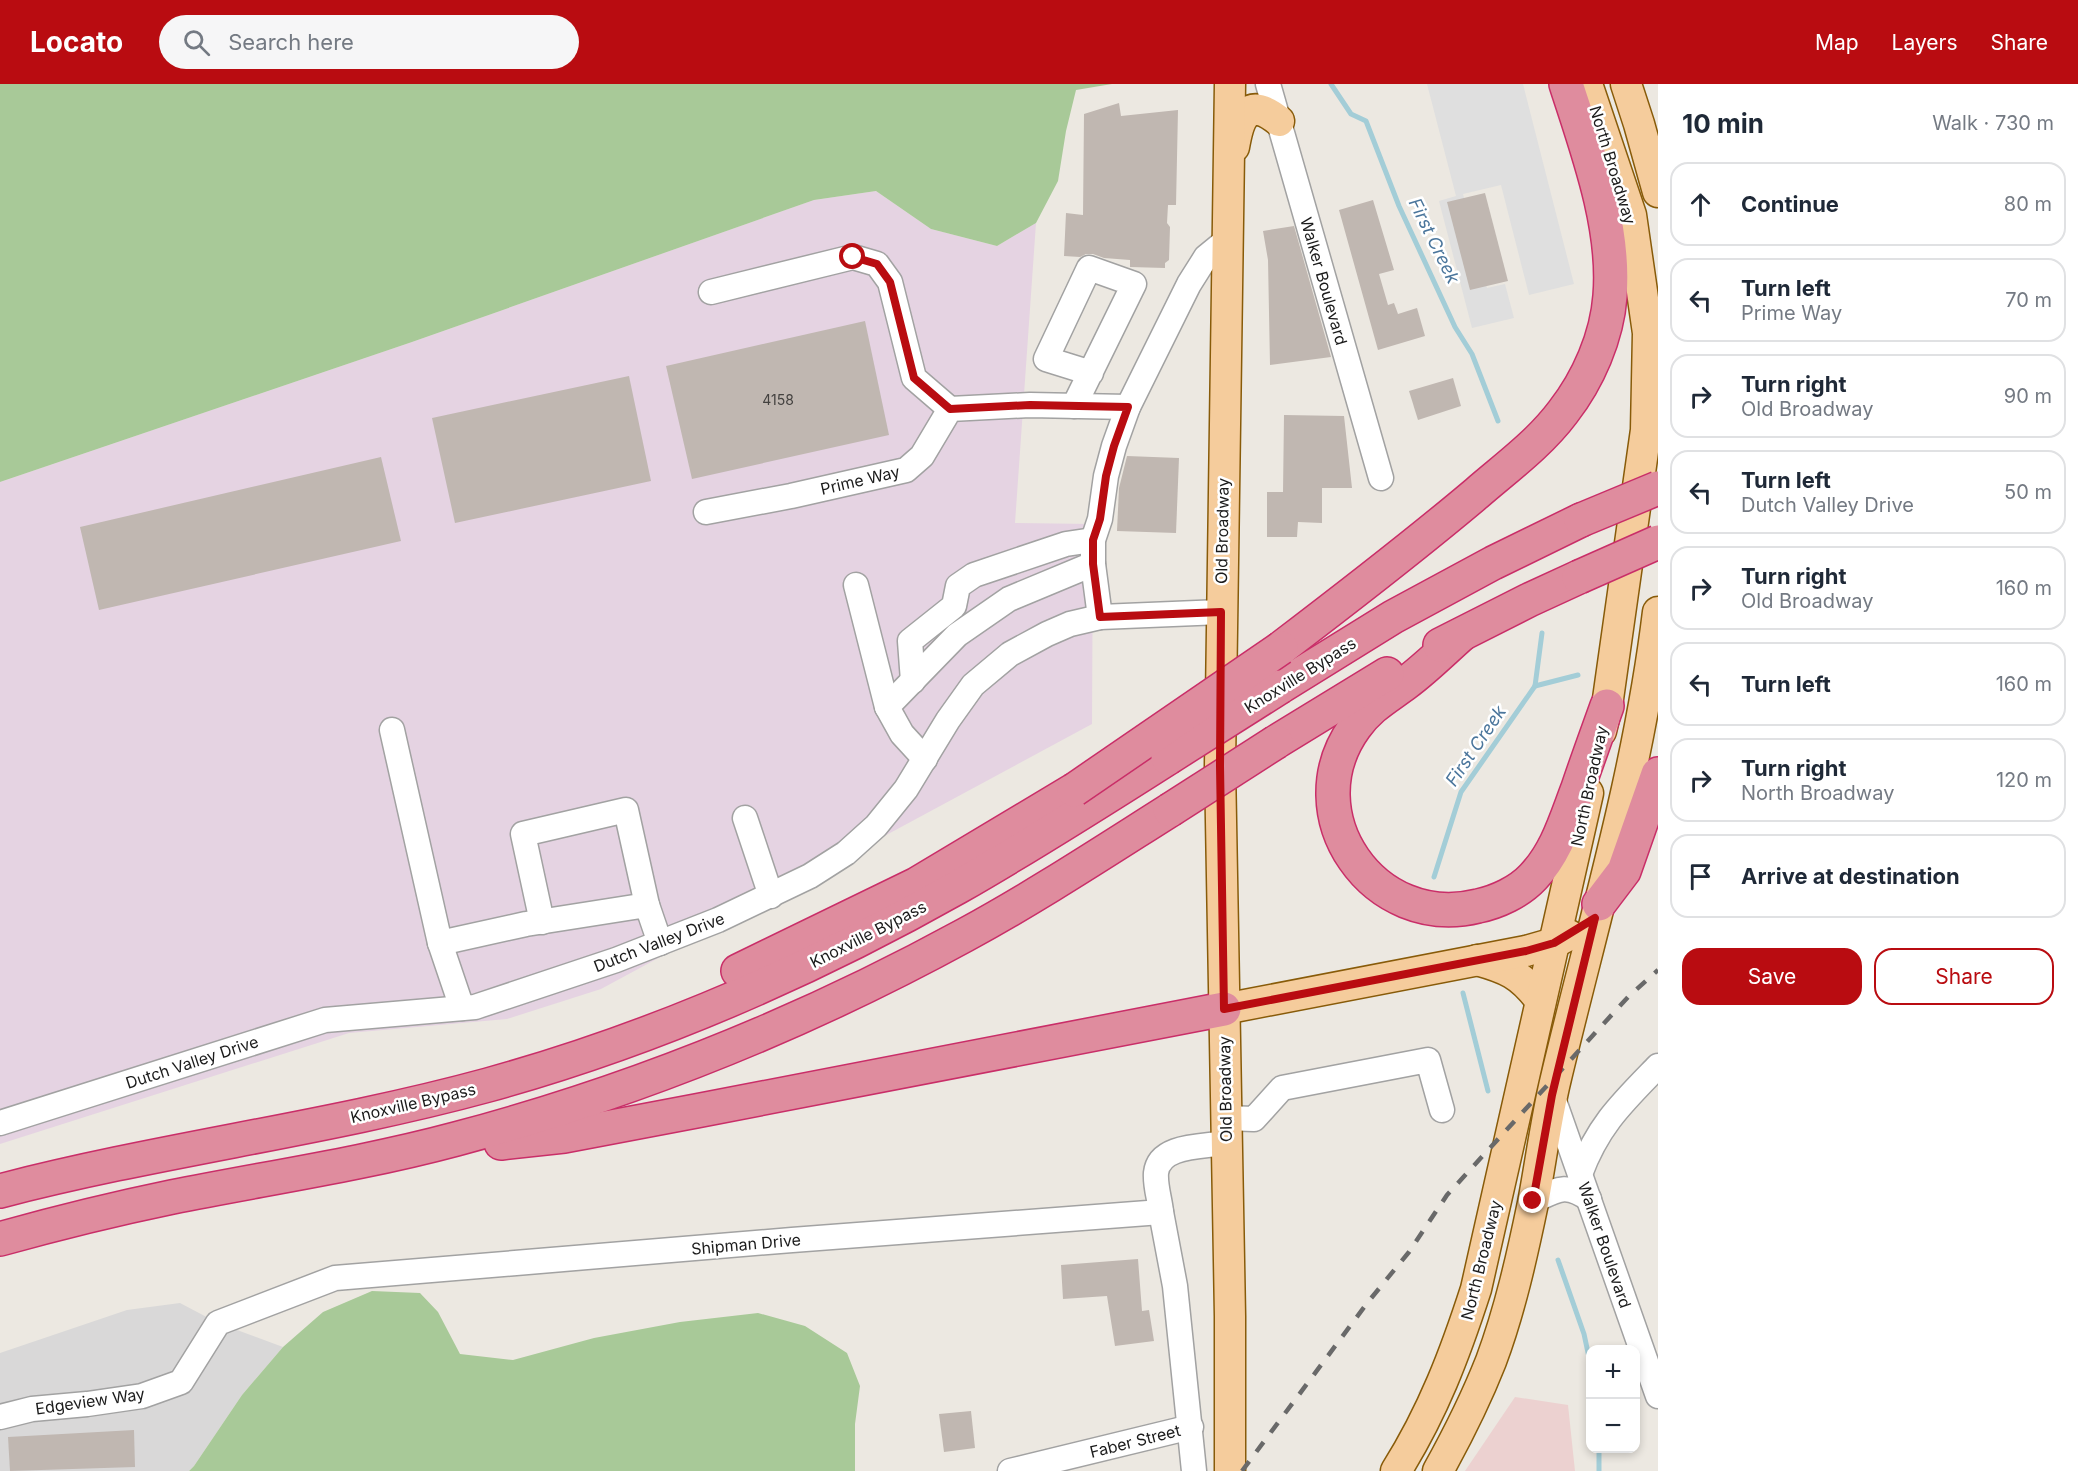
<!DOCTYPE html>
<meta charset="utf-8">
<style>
:root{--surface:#fff;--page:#f6f6f7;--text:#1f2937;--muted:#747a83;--line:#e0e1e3;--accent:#b90c11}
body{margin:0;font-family:Inter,sans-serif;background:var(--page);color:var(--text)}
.controls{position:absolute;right:18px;bottom:18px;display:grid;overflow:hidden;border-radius:12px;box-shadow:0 3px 9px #0003}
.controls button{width:54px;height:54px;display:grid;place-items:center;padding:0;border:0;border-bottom:2px solid var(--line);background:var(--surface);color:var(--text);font:30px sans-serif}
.stop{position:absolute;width:18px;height:18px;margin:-14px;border:4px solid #b90c11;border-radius:50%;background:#fff}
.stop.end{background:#b90c11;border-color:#fff;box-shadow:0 2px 6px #0008}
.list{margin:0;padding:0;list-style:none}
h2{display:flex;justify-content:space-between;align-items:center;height:78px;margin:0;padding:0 24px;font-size:26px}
h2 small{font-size:20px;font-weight:400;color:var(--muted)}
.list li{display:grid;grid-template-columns:39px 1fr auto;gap:18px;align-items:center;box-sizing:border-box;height:84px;margin:0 12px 12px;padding:0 12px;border:2px solid var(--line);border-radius:18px}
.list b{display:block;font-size:22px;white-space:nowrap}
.list p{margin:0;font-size:20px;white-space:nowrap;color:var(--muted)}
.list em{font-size:20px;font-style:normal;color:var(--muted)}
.actions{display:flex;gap:12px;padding:18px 24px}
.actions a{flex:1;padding:14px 0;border:2px solid var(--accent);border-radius:18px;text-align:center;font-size:21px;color:var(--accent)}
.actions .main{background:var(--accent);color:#fff}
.icon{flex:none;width:33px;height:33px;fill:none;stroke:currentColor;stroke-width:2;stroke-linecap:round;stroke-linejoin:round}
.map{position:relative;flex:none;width:1658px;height:1387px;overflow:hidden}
header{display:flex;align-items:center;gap:36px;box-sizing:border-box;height:84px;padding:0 30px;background:var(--accent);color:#fff}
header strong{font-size:28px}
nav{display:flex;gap:33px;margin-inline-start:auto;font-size:21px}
.search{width:420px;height:54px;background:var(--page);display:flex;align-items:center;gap:15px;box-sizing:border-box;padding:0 21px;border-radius:33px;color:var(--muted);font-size:22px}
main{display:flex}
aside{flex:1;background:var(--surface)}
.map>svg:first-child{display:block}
.residential{fill:#d9d8d8}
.commercial{fill:#ecd1d0}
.industrial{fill:#e5d3e2}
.forest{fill:#a8c998}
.parking{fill:#dfdfdf}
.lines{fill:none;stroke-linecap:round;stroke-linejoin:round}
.stream{stroke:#a3cdd7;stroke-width:5}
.building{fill:#c0b7b1}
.minor-casing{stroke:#a2a2a2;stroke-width:27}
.major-casing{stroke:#885b09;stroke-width:33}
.highway-casing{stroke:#c92e68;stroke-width:36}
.minor{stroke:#fff;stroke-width:24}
.major{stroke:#f5cc9c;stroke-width:30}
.highway{stroke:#df8c9e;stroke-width:33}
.rail{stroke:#696969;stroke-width:4.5;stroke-dasharray:12 12;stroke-linecap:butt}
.highway-bridge-casing{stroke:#c92e68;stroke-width:36;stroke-linecap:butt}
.highway-bridge{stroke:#df8c9e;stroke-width:33}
.route{stroke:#b90c11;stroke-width:8}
.labels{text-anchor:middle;stroke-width:5;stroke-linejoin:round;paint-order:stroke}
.number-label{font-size:14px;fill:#444240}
.street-label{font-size:16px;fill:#1b1b1b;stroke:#fff}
.water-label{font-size:18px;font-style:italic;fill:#4b769c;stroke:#fff}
</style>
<header>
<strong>Locato</strong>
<div class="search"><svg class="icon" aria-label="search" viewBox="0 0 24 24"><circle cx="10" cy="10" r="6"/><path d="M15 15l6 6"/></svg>Search here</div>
<nav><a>Map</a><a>Layers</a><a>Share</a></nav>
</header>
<main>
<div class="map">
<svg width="1658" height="1387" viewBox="0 0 1658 1387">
<rect width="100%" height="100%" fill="#ece8e1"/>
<polygon class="residential" points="180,1219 218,1239 283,1263 242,1311 194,1382 189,1387 0,1387 0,1269 127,1226"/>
<polygon class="commercial" points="1515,1313 1568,1321 1575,1387 1465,1387"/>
<polygon class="industrial" points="876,107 931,145 997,162 1036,139 1015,439 1093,440 1092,640 601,905 507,935 349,949 0,1060 0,398 412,258 814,116"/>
<g class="forest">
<polygon points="0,0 1112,0 1076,6 1066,47 1058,97 1036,139 997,162 931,145 876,107 814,116 412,258 0,398"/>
<polygon points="372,1207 420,1209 438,1228 460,1270 513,1276 594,1254 680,1238 758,1229 805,1242 847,1269 860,1302 855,1340 855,1387 189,1387 194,1382 242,1311 283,1263 323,1228"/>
</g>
<polygon class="parking" points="1427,0 1523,0 1574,200 1529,211 1501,101 1463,110 1487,204 1505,200 1514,234 1472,244 1439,117 1456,112"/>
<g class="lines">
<g class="stream">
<polyline points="1331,0 1351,30 1366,37 1399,122 1455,243 1472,270 1498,337"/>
<polyline points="1535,602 1578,591"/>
<polyline points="1434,793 1461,708 1535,602 1542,549"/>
<polyline points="1463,909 1488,1007"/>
<polyline points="1558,1176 1584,1250 1590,1278"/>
<polyline points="1599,1364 1599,1387"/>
</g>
</g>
<g class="building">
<polygon points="1119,19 1121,32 1178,26 1176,121 1168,121 1167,139 1170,143 1169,176 1165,179 1165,184 1130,183 1130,176 1104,174 1093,170 1086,170 1080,173 1064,172 1066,129 1083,131 1084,30"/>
<polygon points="1485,109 1508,197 1470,206 1447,118"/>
<polygon points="1373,116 1394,186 1379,190 1388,221 1394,219 1398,230 1417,224 1425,252 1378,266 1339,126"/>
<polygon points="1294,142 1331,273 1270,281 1268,176 1263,147"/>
<polygon points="865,237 889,351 692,395 666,282"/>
<polygon points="629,292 651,397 455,439 432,334"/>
<polygon points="1453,294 1461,322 1418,336 1409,307"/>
<polygon points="1284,331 1344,332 1352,404 1322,404 1322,439 1298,438 1297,453 1267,453 1267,408 1283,408"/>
<polygon points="1127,372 1179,374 1176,449 1117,447 1119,404"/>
<polygon points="381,373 401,457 99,526 80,443"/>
<polygon points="1138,1175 1142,1227 1149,1226 1154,1257 1115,1262 1107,1212 1063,1215 1061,1181"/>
<polygon points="971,1327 975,1364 944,1368 939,1330"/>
<polygon points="134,1346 135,1383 10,1387 8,1353"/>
</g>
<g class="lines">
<defs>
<g id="minor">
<polyline points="1268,0 1381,394"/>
<polyline points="711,208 853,173 877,180 890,198 914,294 950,325"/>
<polyline points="1074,322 1134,200 1089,184 1046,275 1091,289"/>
<polyline points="706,428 791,412 906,386 922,372 950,325 1030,321 1128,323"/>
<polyline points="856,501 887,623"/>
<polyline points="1100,533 1093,480 1093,456 1100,435 1106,392 1114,362 1128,323 1189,200 1206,173 1228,155"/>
<polyline points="913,597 910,557 954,522 958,502 974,491 1066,460 1093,456"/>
<polyline points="392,646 440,859 526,840 647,821 660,859"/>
<polyline points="925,675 902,650 887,623 957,551 1009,515 1093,480"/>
<polyline points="745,734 771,812"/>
<polyline points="542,838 523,750 626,726 647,821"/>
<polyline points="440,859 462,924"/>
<polyline points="1552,1011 1658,1312"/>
<polyline points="1225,1034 1254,1035 1282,1004 1428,976 1442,1026"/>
<polyline points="0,1039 325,936 475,923 616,876 718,836 810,792 846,769 876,742 906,705 948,636 973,601 1010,570 1047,550 1070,540 1100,533 1221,528"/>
<path d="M1580 1090C1598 1041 1623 1018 1658 982"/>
<path d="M1533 1117C1557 1106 1565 1098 1589 1115"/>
<polyline points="1161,1128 1175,1202 1194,1387"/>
<path d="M0 1333 32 1325 87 1320 142 1312 181 1298 218 1239 335 1194 792 1156 1161 1128C1160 1116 1155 1102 1156 1089 1159 1060 1204 1063 1225 1059"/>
<polyline points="1010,1387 1191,1343"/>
</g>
<g id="major">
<polyline points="1587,0 1631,131 1648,249 1646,346 1607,622 1601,647"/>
<polyline points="1626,0 1639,40 1658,108"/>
<path d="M1234 63C1239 34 1247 11 1279 37"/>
<path d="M1477 876C1506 884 1521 890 1540 916"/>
<polyline points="1224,925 1526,867 1554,859 1569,851"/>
<polyline points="1230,1387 1230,1232 1220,682 1230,0"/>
<path d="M1396 1387C1433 1328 1455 1270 1476 1205L1588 709"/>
<path d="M1438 1387C1458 1351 1476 1315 1491 1277 1510 1226 1522 1172 1533 1119 1541 1077 1546 1035 1556 994 1593 839 1639 686 1658 528"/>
</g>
<g id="highway">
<path d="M1461 551C1443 567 1425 585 1406 599 1386 614 1370 622 1355 643 1292 730 1374 848 1478 822 1497 818 1519 808 1533 793 1557 768 1566 735 1578 704 1587 677 1597 650 1607 622"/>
<polyline points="1440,561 1529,516 1579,493"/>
<path d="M1281 564C1348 513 1413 463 1477 409 1507 383 1539 360 1563 328 1588 296 1607 253 1610 212 1616 143 1587 65 1566 0"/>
<polyline points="1280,603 1393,533 1493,479 1581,436"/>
<polyline points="1276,658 1387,590"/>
<polyline points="1599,820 1624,787 1658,690"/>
<polyline points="738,887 917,800 1074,706"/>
<polyline points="501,1059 564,1052 696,1027 1224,925"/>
<path d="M0 1107C161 1065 327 1045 488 1001 651 956 811 886 958 803 1030 762 1099 718 1168 674"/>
<path d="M0 1155C57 1139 114 1125 172 1113 267 1094 363 1080 456 1055 633 1008 804 939 965 851 1035 813 1102 769 1170 726"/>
</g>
</defs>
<use href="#minor" class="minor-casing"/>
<use href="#major" class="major-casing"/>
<use href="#highway" class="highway-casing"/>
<use href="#minor" class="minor"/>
<use href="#major" class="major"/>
<use href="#highway" class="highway"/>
<polyline class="rail" points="1242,1387 1368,1218 1409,1168 1447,1111 1628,913 1658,886"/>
<defs>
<g id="highway-bridge">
<polyline points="1581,436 1658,404"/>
<polyline points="1579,493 1658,458"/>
<polyline points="1168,674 1280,603"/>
<polyline points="1074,706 1281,564"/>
<polyline points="1170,726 1276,658"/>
</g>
</defs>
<use href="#highway-bridge" class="highway-bridge-casing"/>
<use href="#highway-bridge" class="highway-bridge"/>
</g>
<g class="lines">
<polyline class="route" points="853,173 877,180 890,198 914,294 950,325 1030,321 1128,323 1114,362 1106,392 1100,435 1093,456 1093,480 1100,533 1221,528 1220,682 1224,925 1526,867 1554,859 1595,834 1552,1011 1533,1117"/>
</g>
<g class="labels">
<g class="number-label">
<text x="778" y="321">4158</text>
</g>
<g class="street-label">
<text transform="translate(1613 81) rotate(73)" y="6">North Broadway</text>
<text transform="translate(1324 197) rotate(74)" y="6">Walker Boulevard</text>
<text transform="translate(860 396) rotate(-13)" y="6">Prime Way</text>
<text transform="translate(1222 447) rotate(-89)" y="6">Old Broadway</text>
<text transform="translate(1300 591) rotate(-32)" y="6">Knoxville Bypass</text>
<text transform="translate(1589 702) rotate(-78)" y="6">North Broadway</text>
<text transform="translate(868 850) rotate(-27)" y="6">Knoxville Bypass</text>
<text transform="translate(659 858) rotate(-21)" y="6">Dutch Valley Drive</text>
<text transform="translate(192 978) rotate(-18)" y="6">Dutch Valley Drive</text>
<text transform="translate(1225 1005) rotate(-91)" y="6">Old Broadway</text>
<text transform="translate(413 1019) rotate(-13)" y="6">Knoxville Bypass</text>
<text transform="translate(746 1160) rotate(-5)" y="6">Shipman Drive</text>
<text transform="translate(1605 1161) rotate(71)" y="6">Walker Boulevard</text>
<text transform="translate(1481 1176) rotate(-76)" y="6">North Broadway</text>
<text transform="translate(90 1317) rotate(-8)" y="6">Edgeview Way</text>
<text transform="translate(1135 1357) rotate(-14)" y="6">Faber Street</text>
</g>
<g class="water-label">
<text transform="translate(1434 157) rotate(64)" y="6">First Creek</text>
<text transform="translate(1476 662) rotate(-56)" y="6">First Creek</text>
</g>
</g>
</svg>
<div class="controls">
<button>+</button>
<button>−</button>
</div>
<div class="stop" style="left:853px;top:173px"></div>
<div class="stop end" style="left:1533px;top:1117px"></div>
</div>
<aside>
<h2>10 min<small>Walk · 730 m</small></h2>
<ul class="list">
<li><svg class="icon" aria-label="ahead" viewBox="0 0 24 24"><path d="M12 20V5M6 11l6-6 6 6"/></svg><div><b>Continue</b></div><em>80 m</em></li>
<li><svg class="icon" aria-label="left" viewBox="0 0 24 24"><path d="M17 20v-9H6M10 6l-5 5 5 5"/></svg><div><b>Turn left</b><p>Prime Way</p></div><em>70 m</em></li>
<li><svg class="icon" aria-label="right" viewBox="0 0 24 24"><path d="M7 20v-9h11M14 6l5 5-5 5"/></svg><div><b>Turn right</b><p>Old Broadway</p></div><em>90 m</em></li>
<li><svg class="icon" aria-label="left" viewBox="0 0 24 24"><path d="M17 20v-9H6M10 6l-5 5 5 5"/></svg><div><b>Turn left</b><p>Dutch Valley Drive</p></div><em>50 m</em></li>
<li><svg class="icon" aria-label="right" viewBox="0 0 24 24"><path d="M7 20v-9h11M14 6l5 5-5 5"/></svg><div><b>Turn right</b><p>Old Broadway</p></div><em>160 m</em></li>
<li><svg class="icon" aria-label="left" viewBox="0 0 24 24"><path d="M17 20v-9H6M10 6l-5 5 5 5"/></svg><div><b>Turn left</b></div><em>160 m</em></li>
<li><svg class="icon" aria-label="right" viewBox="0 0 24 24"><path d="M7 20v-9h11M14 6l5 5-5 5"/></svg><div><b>Turn right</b><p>North Broadway</p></div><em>120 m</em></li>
<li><svg class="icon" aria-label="arrive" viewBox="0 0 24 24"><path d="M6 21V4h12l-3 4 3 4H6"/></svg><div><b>Arrive at destination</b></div></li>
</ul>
<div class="actions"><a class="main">Save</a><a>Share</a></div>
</aside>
</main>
